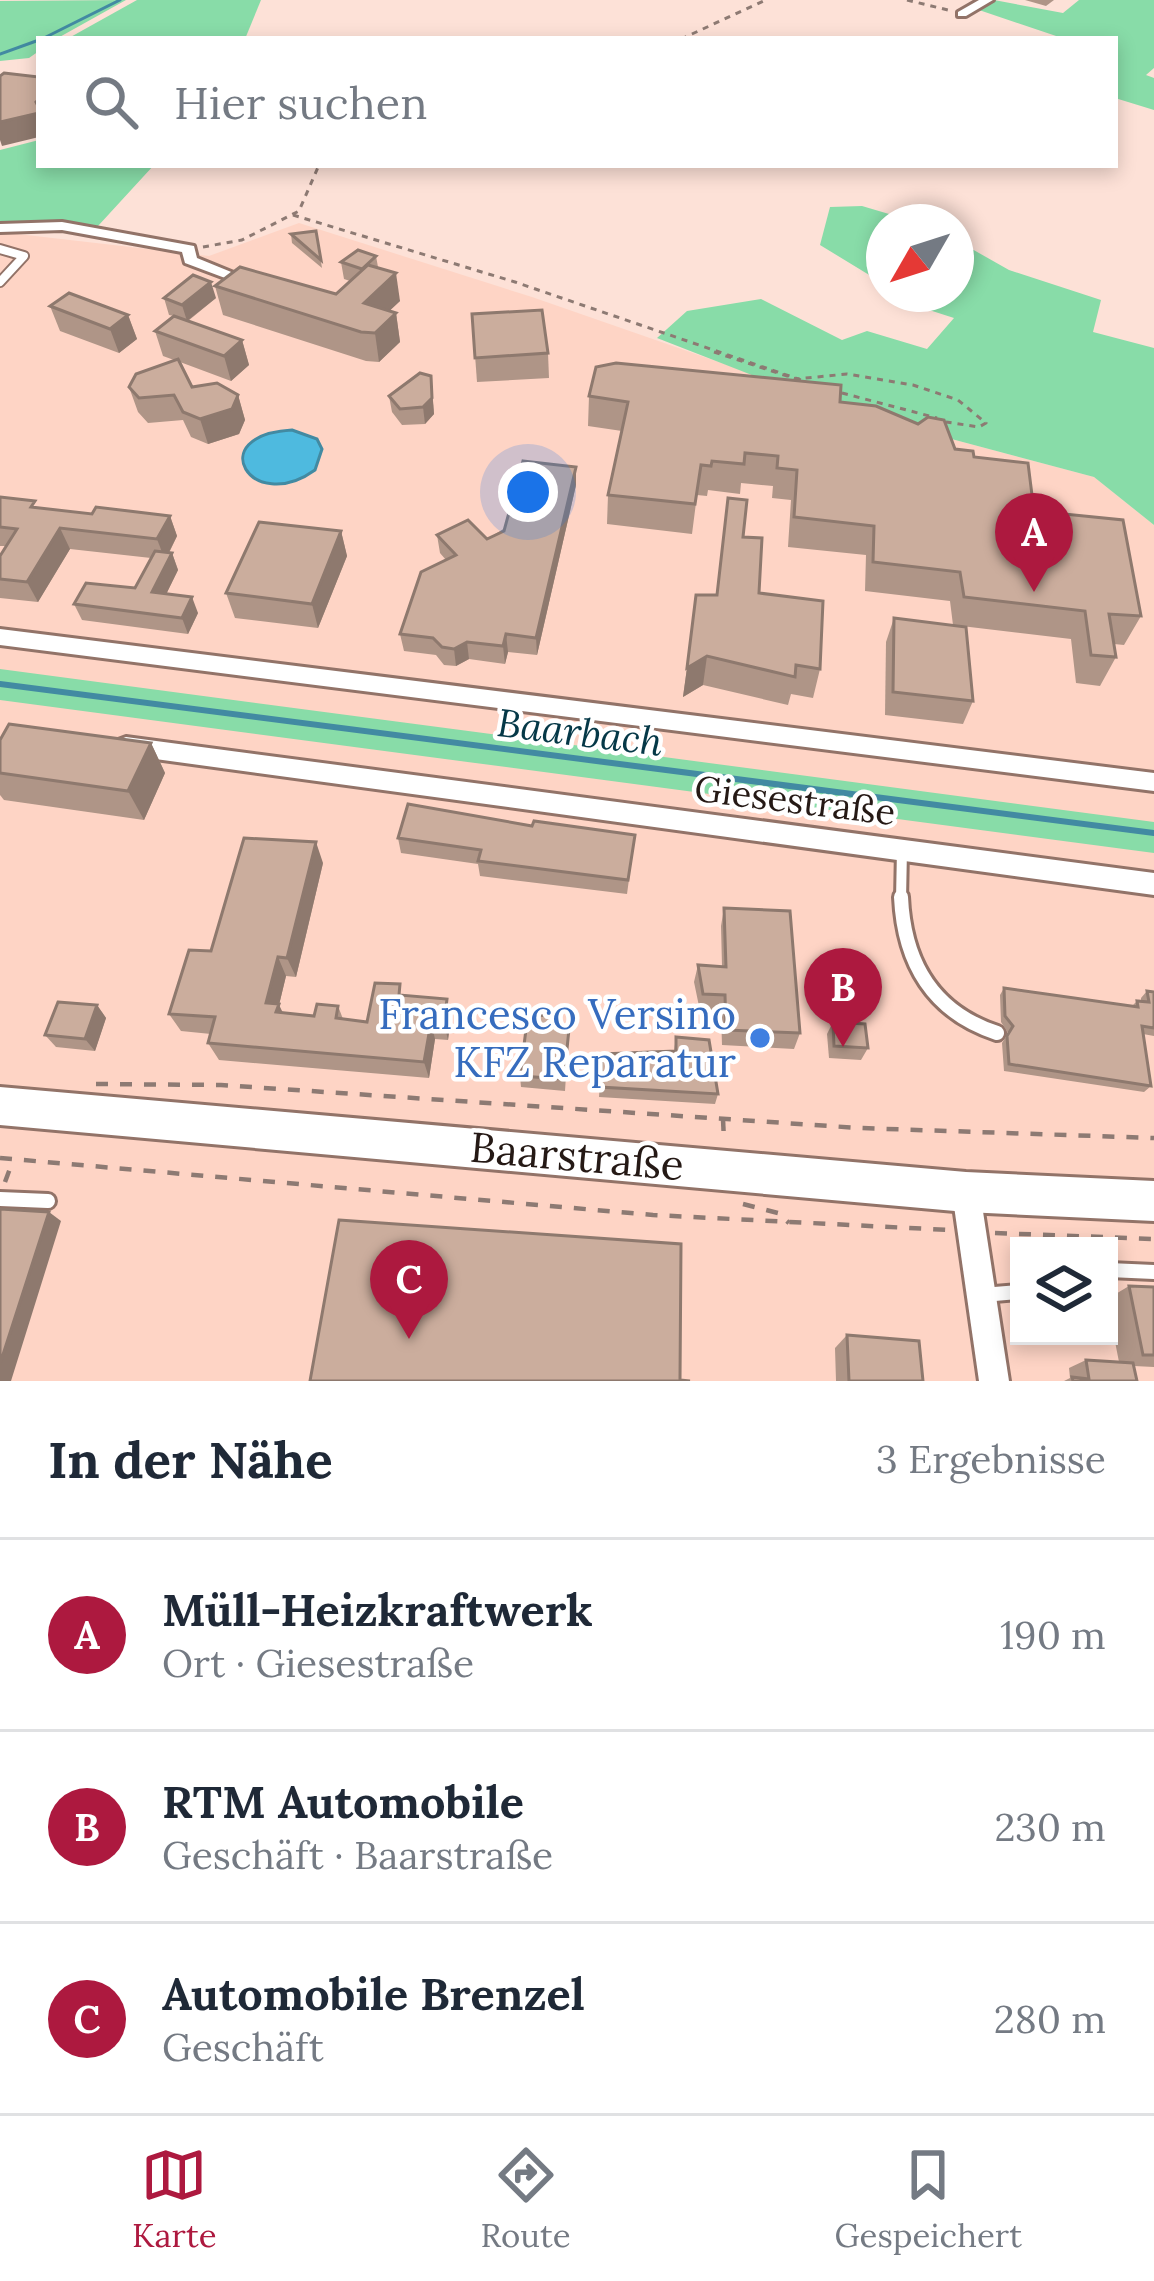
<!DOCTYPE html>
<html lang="de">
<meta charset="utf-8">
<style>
:root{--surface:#fff;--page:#f2f2f3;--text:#1f2937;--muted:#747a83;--line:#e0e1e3;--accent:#ad193f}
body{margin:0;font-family:Lora,serif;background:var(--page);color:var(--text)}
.controls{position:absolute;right:36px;bottom:36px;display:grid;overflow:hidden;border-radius:0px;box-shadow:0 6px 18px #0003}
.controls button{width:108px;height:108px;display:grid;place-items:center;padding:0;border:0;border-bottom:3px solid var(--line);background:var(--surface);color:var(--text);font:60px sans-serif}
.compass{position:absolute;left:866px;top:204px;width:108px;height:108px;border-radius:50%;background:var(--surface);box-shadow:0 6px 18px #0003;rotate:231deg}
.you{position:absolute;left:528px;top:492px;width:42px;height:42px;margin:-30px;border:9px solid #fff;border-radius:50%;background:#1a73e8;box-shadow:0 0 0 18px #1a73e833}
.badge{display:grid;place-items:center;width:78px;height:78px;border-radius:50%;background:var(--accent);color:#fff;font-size:39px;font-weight:700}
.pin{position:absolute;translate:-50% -99px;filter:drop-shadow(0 3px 6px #0008)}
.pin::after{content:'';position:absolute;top:63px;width:42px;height:36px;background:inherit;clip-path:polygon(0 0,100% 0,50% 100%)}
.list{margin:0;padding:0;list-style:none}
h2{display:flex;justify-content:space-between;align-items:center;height:156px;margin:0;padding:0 48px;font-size:51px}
h2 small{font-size:39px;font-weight:400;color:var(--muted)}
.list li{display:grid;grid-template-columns:78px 1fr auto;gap:36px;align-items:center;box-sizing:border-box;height:192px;padding:0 48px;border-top:3px solid var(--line)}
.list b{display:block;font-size:45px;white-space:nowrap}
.list p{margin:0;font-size:39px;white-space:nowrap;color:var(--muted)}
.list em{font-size:39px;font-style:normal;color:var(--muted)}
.icon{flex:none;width:66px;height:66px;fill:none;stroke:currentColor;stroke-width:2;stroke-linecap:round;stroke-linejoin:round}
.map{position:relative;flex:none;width:1154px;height:1381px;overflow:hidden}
.search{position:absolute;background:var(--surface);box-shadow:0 6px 18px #0003;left:36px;right:36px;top:36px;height:132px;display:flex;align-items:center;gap:30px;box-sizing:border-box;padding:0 42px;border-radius:0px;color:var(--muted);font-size:45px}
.sheet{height:732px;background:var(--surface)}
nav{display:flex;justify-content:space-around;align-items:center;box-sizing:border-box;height:168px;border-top:3px solid var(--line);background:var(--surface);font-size:33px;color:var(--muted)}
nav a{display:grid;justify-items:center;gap:6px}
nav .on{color:var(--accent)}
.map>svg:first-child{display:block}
.built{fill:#fed4c5;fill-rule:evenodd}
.green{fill:#88dca8}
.water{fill:#4ebadf;stroke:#428aa2;stroke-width:3}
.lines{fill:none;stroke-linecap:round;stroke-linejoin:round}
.stream-far1{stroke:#428aa2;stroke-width:3}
.stream{stroke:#428aa2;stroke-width:6}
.lane-far2-casing{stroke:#927368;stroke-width:12}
.lane-far1-casing{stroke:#927368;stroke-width:16}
.lane-casing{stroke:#927368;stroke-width:20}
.street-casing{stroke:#927368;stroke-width:6}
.secondary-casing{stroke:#927368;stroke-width:6}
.path-far1{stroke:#8d7a73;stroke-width:3;stroke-dasharray:6 6;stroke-linecap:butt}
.path{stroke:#8d7a73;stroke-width:4.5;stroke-dasharray:12 12;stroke-linecap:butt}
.lane-far2{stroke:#fff;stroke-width:8}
.lane-far1{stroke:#fff;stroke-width:10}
.lane{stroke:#fff;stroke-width:14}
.street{fill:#fff;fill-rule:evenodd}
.secondary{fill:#fff;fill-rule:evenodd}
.wall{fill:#af9587}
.shaded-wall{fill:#8e796e}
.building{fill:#cbad9d;stroke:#8e796e;stroke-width:3}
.shop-dot{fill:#3f7fe0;stroke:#fff;stroke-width:4.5}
.labels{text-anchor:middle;stroke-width:9;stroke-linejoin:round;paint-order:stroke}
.street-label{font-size:36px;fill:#251915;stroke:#fff}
.water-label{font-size:39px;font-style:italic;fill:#053847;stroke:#fff}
.near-shop-label{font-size:42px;fill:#366cbe;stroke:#fff;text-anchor:end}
.near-street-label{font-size:42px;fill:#251915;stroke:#fff}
</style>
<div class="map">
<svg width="1154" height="1381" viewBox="0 0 1154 1381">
<rect width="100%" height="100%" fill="#fde1d7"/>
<path class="built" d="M299 223 532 297 785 385 839 409 1094 477 1154 525V1381H0V232L209 256ZM1019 1246H1109V1336H1019Z"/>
<g class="green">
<polygon points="126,0 56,39 39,39 39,51 29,58 0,61 0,1"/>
<polygon points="137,0 261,0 245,39 67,39"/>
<polygon points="994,0 1063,13 1079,0 1154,0 1154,68 1146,75 1154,78 1154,110 1115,98 1115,39 1065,39 979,10"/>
<polygon points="39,140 39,165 154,165 98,226 0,224 0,150"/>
<polygon points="862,206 916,222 884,222 884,284 820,245 830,207"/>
<polygon points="956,240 1009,270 1101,300 1093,332 1154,348 1154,525 1094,477 839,409 657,338 687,311 761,299 842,340 867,331 927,349 954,318 926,309 901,294 956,294"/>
<polygon points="0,669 1154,822 1154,853 0,700"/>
</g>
<path class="water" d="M292 430 317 439 322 449 315 470C251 516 202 435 292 430Z"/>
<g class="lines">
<g class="stream-far1">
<polyline points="42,39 120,0"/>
<polyline points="0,54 39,40"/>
</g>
<polyline class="stream" points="0,684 1154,833"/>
<defs>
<polyline id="lane-far2" points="0,249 24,256 0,282"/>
<polyline id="lane-far1" points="901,900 902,849"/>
<g id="lane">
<path d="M901 897C904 963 933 1012 997 1033"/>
<polyline points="0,1199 48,1201"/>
<polyline points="1109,1270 1154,1272"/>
<polyline points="983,1295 1019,1292"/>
</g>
<g id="street">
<polygon points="979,0 993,0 966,16 958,16 958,12"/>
<polygon points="62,222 194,246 197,258 241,276 233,281 185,263 182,252 62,230 0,232 0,224"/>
<polygon points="0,629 1154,773 1154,791 0,645"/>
<polygon points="126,737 1154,873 1154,895 126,755 118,752 115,746 118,740"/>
<polygon points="966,1178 976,1182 980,1192 1009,1381 979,1381 952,1192 956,1182"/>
</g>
<polygon id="secondary" points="0,1087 966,1172 1154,1181 1154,1221 966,1212 0,1125"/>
</defs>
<use href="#lane-far2" class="lane-far2-casing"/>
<use href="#lane-far1" class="lane-far1-casing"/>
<use href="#lane" class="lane-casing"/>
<use href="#street" class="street-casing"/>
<use href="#secondary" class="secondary-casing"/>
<g class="path-far1">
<polyline points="907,0 948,10"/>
<polyline points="681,39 766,0"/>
<polyline points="293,215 515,282 804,381"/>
<polyline points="203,247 242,240 299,211 319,165"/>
<polyline points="714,352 796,379 847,374 913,385 958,400 986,423 979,427 946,422"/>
<polyline points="842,393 937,418"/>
</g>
<g class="path">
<polyline points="96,1084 221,1085 859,1128 1154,1138"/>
<polyline points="723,1119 724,1140"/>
<polyline points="0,1158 653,1215 949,1230"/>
<polyline points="5,1182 12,1163"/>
<polyline points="743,1204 778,1213 789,1223"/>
<polyline points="995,1233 1154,1239"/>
</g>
<use href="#lane-far2" class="lane-far2"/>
<use href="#lane-far1" class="lane-far1"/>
<use href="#lane" class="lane"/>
<use href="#street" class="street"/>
<use href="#secondary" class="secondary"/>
</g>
<g class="wall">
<polygon points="1025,0 1054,0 1046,6"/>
<polygon points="316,231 322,268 292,243 291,234"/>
<polygon points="376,256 378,267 400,301 389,311 396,313 400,342 379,362 366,361 223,315 215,286 336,294 350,281 344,279 341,262"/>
<polygon points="164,298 216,298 188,321 242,340 249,365 231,381 180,362 192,387 238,395 245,420 239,434 208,444 191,437 183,420 148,423 138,412 129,387 174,360 163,356 155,331 174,316 169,315"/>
<polygon points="50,306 128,315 137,339 119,353 60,331"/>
<polygon points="472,314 548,353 549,378 477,382"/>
<polygon points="431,376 434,414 425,424 402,425 392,412 389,396"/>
<polygon points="589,396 840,402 974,457 1034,511 1141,616 1124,645 1114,644 1116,657 1100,686 1076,683 1071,639 953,625 950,601 865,591 866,555 788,547 791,500 772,498 773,486 741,483 740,494 708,490 707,496 697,495 692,534 607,524 608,495 622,431 588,426"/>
<polygon points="576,485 537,655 508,652 505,664 469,659 456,666 444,665 436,655 404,651 400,634 446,560 440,553 437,535 487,539"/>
<polygon points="0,497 38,508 92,514 170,516 177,536 169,553 172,553 178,570 166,594 198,613 188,634 82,620 74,604 135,588 151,558 70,549 38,602 0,598 0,556 6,546 0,546"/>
<polygon points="341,531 347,556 318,628 235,618 226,593"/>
<polygon points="743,537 759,593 820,669 813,698 791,694 788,705 703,685 683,697 687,668 716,595"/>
<polygon points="894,618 973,701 963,724 885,715 886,642"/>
<polygon points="0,740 151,743 165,773 144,820 4,800 0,795"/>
<polygon points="532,826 635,835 627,894 480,876 478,864 401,853 398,838"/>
<polygon points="323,863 296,977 286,976 279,1005 283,1013 314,1016 338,1006 343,1019 367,1022 403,995 447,999 451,1017 448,1040 435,1039 429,1078 219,1060 208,1043 211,1034 181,1031 169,1014 211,951"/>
<polygon points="724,908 800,1033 794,1049 722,1045 721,1012 700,1011 694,982 698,965 722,966 721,926"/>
<polygon points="1004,988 1132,1006 1137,1001 1141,1001 1141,998 1147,991 1154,992 1154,1036 1143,1034 1151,1086 1144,1092 1004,1071 1002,1043 1008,1033 1001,1022 1000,995"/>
<polygon points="97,1005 106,1018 95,1051 56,1047 45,1035"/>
<polygon points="558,1017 559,1028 569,1029 565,1091 521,1087 520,1076"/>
<polygon points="833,1022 868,1048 861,1060 829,1058 827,1034"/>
<polygon points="676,1037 718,1094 715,1104 599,1097 602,1054 674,1051"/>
<polygon points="1129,1286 1154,1287 1154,1367 1134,1366 1137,1381 1064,1381 1070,1378 1069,1368 1086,1360 1119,1362 1109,1311 1109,1298"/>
<polygon points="847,1335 923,1381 836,1381 835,1348"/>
</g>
<g class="shaded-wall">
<polygon points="39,113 39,137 2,146 0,140 0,122"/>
<polygon points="396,273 400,301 368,331 364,303"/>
<polygon points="211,282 216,298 187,321 182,305"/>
<polygon points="396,313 400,342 379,362 375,333"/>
<polygon points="128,315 137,339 119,353 110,329"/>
<polygon points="242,340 249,365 231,381 224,356"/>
<polygon points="431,376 434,414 425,424 423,407"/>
<polygon points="238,395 245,420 239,434 208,444 200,419"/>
<polygon points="576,467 576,485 537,655 536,638"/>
<polygon points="170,516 177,536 165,560 157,539"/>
<polygon points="60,528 70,549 38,602 27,582"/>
<polygon points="341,531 347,556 318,628 312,604"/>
<polygon points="172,553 178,570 159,609 152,592"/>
<polygon points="192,597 198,613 188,634 182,618"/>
<polygon points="506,634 508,652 505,664 503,646"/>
<polygon points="467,642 469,659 456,666 454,649"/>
<polygon points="707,656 703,685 683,697 687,668"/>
<polygon points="151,743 165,773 144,820 128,791"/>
<polygon points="316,842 323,863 296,977 287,958"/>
<polygon points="278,957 286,976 279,1005 287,1022 266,1003"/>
<polygon points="447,999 451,1017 448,1040 444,1023"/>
<polygon points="97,1005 106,1018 95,1051 85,1039"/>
<polygon points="431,1022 435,1039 429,1078 424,1062"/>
<polygon points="49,1212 61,1221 11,1381 0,1381 0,1364"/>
</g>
<g class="building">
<polygon points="4,73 39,77 39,99 36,102 39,108 39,113 0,122 0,76"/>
<polygon points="316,231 321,260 291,234"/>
<polygon points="358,250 376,256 362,269 341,262"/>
<polygon points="368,265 396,273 364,303 396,313 375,333 361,332 215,286 240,267 336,294"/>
<polygon points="193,275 211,282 182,305 164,298"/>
<polygon points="69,293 128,315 110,329 50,306"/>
<polygon points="542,310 548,353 475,358 472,314"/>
<polygon points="174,316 242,340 224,356 155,331"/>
<polygon points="178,359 192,387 217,383 238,395 232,409 200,419 183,412 174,395 139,398 129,387 136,374"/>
<polygon points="616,363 841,385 840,402 876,406 918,424 928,417 944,420 955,449 973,451 974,457 1028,463 1034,511 1123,520 1141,616 1109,614 1116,657 1091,655 1085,611 964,597 960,572 873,562 874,526 794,517 797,470 777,468 778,456 745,453 744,464 712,461 711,466 701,465 695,504 608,495 628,402 589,396 596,367"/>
<polygon points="420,373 431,376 432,398 423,407 400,409 389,396"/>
<polygon points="523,461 576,467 536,638 506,634 503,646 467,642 454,649 442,647 433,638 400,634 421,572 456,555 437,535 468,520 487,539 504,531"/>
<polygon points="0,497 35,501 31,507 92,514 96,507 170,516 157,539 60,528 27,582 0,579 0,556 17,529 0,527"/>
<polygon points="728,498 747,500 743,537 762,538 759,593 823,601 820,669 796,665 795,677 707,656 687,668 696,595 717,595"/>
<polygon points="259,522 341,531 312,604 226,593"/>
<polygon points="155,551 172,553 152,592 192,597 182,618 74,604 86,583 135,588"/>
<polygon points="894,618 966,627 973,701 893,692"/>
<polygon points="9,724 151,743 128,791 0,773 0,740"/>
<polygon points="408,804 532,826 534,821 635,835 628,880 478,861 481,850 398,838"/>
<polygon points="244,838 316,842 287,958 278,957 266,1003 279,1004 276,1012 314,1016 317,1004 338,1006 336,1018 367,1022 375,983 400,984 399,995 447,999 444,1023 431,1022 424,1062 208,1043 215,1017 169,1014 189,950 211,951"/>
<polygon points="724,908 790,911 800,1033 726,1030 725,995 703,994 698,965 726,967"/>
<polygon points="1004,988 1138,1007 1137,1001 1149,1002 1147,991 1154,992 1154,1028 1142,1026 1151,1086 1009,1064 1007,1036 1013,1026 1005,1016"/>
<polygon points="58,1002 97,1005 85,1039 45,1035"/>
<polygon points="528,1014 558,1017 557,1028 569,1029 564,1079 520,1076"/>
<polygon points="833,1022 865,1024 868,1048 834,1046"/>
<polygon points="676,1037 709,1040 718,1094 600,1087 602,1054 676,1051"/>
<polygon points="0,1209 49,1212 0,1364"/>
<polygon points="339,1220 681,1244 680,1380 690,1381 310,1381"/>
<polygon points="1129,1286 1154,1287 1154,1355 1143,1355"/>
<polygon points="847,1335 919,1341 923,1381 849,1381"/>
<polygon points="1086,1360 1133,1363 1137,1381 1073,1381 1072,1377 1089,1379"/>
</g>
<circle class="shop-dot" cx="760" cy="1038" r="12"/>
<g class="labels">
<g class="street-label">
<text transform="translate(795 800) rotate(7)" y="13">Giesestraße</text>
</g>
<g class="water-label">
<text transform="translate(580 732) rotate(7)" y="14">Baarbach</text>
</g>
<g class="near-shop-label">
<text x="736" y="1029">Francesco Versino<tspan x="736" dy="48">KFZ Reparatur</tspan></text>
</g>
<g class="near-street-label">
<text transform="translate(577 1156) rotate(5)" y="15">Baarstraße</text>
</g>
</g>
</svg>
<div class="controls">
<button><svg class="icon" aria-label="layers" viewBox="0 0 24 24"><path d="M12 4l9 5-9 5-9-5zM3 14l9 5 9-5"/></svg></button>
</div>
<svg class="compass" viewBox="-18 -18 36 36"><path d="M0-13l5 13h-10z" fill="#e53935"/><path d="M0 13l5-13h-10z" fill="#747a83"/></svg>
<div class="you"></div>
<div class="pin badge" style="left:1034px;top:592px">A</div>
<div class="pin badge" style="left:843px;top:1047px">B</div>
<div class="pin badge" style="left:409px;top:1339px">C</div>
<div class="search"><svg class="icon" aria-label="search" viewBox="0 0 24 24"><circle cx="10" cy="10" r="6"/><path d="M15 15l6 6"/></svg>Hier suchen</div>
</div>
<section class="sheet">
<h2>In der Nähe<small>3 Ergebnisse</small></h2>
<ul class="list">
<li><span class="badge">A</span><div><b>Müll-Heizkraftwerk</b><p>Ort · Giesestraße</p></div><em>190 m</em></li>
<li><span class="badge">B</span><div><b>RTM Automobile</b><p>Geschäft · Baarstraße</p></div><em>230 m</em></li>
<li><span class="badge">C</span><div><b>Automobile Brenzel</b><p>Geschäft</p></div><em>280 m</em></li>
</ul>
</section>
<nav>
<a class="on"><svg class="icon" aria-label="map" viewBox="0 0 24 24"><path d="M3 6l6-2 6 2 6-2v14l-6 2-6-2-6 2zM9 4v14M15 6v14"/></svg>Karte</a>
<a><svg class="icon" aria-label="directions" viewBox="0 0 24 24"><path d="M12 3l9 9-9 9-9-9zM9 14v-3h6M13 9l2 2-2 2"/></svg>Route</a>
<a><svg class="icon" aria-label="saved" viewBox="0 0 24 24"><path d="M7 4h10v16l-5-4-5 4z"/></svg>Gespeichert</a>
</nav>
